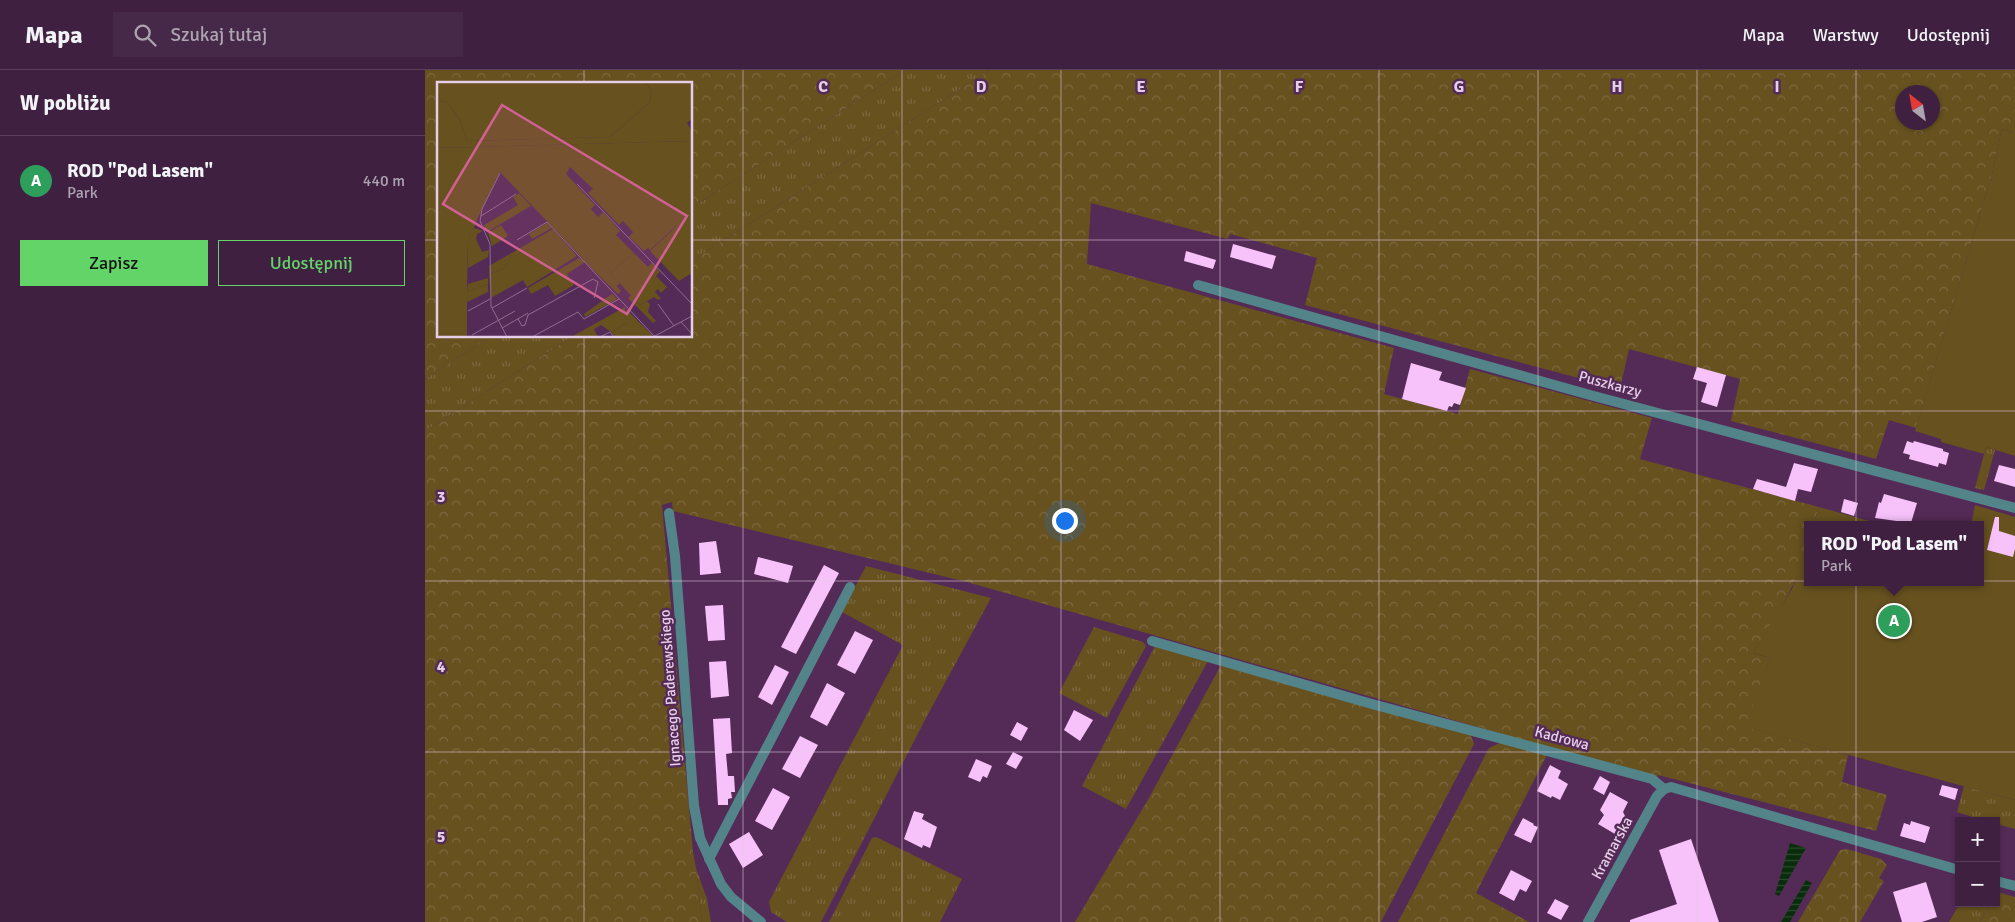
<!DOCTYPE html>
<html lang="pl">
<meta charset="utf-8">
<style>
:root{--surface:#3f2041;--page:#462848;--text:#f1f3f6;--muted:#ada3b1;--line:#583e5a;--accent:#63d468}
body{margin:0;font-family:Signika,sans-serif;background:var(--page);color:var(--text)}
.controls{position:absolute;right:15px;bottom:15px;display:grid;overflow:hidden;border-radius:0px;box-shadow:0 1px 4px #0004}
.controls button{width:45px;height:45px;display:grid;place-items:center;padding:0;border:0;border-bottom:1px solid var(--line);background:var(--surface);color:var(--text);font:25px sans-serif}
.compass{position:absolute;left:1470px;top:15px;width:45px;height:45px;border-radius:50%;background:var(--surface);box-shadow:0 1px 4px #0004;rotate:329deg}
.you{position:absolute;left:639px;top:450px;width:18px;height:18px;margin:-12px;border:4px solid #fff;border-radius:50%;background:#1a73e8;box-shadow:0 0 0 8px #1a73e833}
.badge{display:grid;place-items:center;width:32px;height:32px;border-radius:50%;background:var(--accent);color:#fff;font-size:16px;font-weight:700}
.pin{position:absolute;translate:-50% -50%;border:2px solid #fff;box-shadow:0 1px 5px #0006}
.popup{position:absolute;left:1379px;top:451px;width:180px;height:65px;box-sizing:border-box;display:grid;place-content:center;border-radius:0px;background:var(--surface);filter:drop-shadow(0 1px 4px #0005);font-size:16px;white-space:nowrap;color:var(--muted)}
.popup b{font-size:19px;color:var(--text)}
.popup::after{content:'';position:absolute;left:50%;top:100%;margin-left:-10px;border:10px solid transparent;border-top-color:var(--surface)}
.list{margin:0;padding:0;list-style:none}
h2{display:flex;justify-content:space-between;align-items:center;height:65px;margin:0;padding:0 20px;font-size:21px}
h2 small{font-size:16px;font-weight:400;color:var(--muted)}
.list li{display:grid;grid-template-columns:32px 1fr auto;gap:15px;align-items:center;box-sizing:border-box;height:90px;padding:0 20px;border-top:1px solid var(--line)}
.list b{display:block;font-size:19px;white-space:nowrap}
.list p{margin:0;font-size:16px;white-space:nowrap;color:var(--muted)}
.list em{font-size:16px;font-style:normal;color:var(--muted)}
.actions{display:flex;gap:10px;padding:15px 20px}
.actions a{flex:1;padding:11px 0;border:1px solid var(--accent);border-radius:0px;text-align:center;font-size:18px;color:var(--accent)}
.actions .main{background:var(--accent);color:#111}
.icon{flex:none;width:28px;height:28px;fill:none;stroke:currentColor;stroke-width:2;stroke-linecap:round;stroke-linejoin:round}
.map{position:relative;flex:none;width:1590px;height:852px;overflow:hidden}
header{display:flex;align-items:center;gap:30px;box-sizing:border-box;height:70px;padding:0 25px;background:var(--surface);border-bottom:1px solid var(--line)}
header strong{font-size:24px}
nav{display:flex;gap:28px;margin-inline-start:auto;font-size:18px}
.search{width:350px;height:45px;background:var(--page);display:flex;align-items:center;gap:12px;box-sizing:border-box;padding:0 18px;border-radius:0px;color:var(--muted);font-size:19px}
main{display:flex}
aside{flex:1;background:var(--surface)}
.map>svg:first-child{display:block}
.grass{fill:url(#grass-tufts)}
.forest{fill:url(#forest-crowns);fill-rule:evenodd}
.garden{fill:#67511f}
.water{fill:url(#water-rules)}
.building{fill:#f7c2fa}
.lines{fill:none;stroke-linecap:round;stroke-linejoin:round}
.street{stroke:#538489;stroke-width:10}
.grid{fill:none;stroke:#e7cee8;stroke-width:1;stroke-opacity:0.55}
.labels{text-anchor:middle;stroke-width:5;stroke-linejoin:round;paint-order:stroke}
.street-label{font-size:15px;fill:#e7cee8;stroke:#542b57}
.inset-road{fill:none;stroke:#8f6c91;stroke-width:1}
.view{fill:#d16193;fill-opacity:0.15;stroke:#d16193;stroke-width:2.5}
.inset-edge{fill:none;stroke:#e7cee8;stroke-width:2.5}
.grid-label{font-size:16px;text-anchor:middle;font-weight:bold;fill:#e7cee8;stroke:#542b57;stroke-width:5;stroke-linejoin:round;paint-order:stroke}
</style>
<header>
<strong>Mapa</strong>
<div class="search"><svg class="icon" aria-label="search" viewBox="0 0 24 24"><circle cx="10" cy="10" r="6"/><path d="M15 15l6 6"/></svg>Szukaj tutaj</div>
<nav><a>Mapa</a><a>Warstwy</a><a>Udostępnij</a></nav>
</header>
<main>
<aside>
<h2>W pobliżu<small></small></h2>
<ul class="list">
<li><span class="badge" style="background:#2e9e5b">A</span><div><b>ROD &quot;Pod Lasem&quot;</b><p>Park</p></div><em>440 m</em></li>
</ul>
<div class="actions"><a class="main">Zapisz</a><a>Udostępnij</a></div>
</aside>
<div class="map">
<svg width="1590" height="852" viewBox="0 0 1590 852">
<defs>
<pattern id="grass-tufts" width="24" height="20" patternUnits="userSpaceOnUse" patternTransform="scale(1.25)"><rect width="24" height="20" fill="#67511f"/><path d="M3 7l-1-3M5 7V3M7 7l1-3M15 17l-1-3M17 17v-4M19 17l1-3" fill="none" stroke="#7d6940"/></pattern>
<pattern id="forest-crowns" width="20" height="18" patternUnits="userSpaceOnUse" patternTransform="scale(1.25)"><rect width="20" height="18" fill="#67511f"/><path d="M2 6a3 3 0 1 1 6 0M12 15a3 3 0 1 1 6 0" fill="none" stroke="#7d6940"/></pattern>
<pattern id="water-rules" width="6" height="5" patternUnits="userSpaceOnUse" patternTransform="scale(1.25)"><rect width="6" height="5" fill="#082d0b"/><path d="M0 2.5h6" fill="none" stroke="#2c4a2f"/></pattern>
</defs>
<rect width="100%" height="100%" fill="#542b57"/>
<g class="grass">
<polygon points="480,0 565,0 266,191 266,138"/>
<polygon points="67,266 148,266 0,361 0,309"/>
<polygon points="1561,377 1570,380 1559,420 1550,418"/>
<polygon points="441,496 566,528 502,646 396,852 362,852 346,842 344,832 478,575 417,542"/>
<polygon points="669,557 718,572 721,576 682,648 634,623"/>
<polygon points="730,576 783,591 701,739 657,716"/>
<polygon points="1539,716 1590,730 1590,759 1571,754 1571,751 1560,751 1532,742"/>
<polygon points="451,767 537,809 515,852 404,852 447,768"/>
<polygon points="271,798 282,829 286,852 277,852"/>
<polygon points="1535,833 1566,833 1555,852 1524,852"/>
</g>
<g class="forest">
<polygon points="0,0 480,0 266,138 266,14 14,14 14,266 67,266 0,309"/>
<path d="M565 0H1590V63L1577 59 1566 108 1491 358 1464 350 1451 389 1306 351 1315 309 1204 279 1195 319 880 235 892 188 805 164 803 169 666 133 662 194 969 278 959 324 1033 344 1045 299 1227 348 1215 389 1394 437 1388 455H1383C1383 502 1352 544 1328 583L1345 588 1321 657 1423 685 1417 712 1462 725 1451 761 1233 705 1232 708 542 512 248 441 247 432 237 435 268 782 271 798 277 852H0V361L148 266H266V191ZM1478 22H1508V52H1478Z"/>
<polygon points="796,595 1045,663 1049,674 956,852 650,852 724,728"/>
<polygon points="1077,672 1123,683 1051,823 1104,852 973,852 1064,678"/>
<polygon points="1422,779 1456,789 1462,795 1454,808 1459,811 1435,852 1373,852 1415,780"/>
<polygon points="1572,822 1590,827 1590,852 1555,852 1566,833 1571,833"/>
</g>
<g class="garden">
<polygon points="1577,59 1590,63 1590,386 1561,377 1559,384 1516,372 1516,369 1490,361 1566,108"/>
<polygon points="1550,435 1590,447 1590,730 1320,657 1345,588 1328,583 1367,519 1383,472 1383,512 1555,512 1555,455 1546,455"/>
<polygon points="1394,437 1448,452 1452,455 1388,455"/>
</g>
<g class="water">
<polygon points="1365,773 1381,778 1354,826 1350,824"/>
<polygon points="1381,810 1387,813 1365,852 1356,852"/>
</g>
<g class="building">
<polygon points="808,174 851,186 847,199 805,187"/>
<polygon points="761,181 791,190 788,199 759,191"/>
<polygon points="986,293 1017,302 1014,310 1041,318 1035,335 1029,333 1027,337 1024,336 1022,341 977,329"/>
<polygon points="1272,297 1301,305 1292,337 1276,332 1282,313 1268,309"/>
<polygon points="1482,371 1488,373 1489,371 1518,379 1518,381 1524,383 1521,395 1514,393 1513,397 1484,389 1485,385 1478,383"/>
<polygon points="1369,393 1393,399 1386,422 1373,419 1370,431 1328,419 1332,409 1361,417"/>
<polygon points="1574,395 1590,399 1590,417 1569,411"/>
<polygon points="1459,424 1492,433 1486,453 1450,448 1454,432 1456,433"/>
<polygon points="1419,429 1433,433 1429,446 1416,442"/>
<polygon points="1570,447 1574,447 1574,461 1590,466 1590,479 1588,487 1562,480"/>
<polygon points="291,471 296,503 275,505 274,473"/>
<polygon points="333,487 368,496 363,513 329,504"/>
<polygon points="399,495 414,503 371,584 356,577"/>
<polygon points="298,535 300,570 283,571 280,536"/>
<polygon points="430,561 448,570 430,604 412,595"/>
<polygon points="301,591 304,626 286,628 284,592"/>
<polygon points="350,595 364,602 347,635 333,627"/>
<polygon points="402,613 420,623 402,656 385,647"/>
<polygon points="649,640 668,650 655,671 639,660"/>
<polygon points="305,648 307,683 301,684 303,706 309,706 310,722 306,722 307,728 303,729 303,735 293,735 288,649"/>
<polygon points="592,652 603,658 596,671 585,665"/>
<polygon points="375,666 393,675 375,708 357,699"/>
<polygon points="588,682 598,687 591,699 581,694"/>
<polygon points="551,689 567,696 562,708 558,706 555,712 543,707"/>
<polygon points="1125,695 1136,701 1133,708 1143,714 1135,730 1127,726 1126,728 1112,721"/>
<polygon points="1175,706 1185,712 1179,725 1168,719"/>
<polygon points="1517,715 1533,719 1530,730 1514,725"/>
<polygon points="348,718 365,727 347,760 330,751"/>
<polygon points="1185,722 1203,732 1198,742 1200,746 1190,764 1173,754 1179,745 1175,740"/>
<polygon points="489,741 499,744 497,749 512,757 505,778 498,775 497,778 479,769"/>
<polygon points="1098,748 1109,754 1108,755 1113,757 1106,773 1089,765"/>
<polygon points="1486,751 1505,757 1500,773 1475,766 1479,753 1485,755"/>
<polygon points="324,762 338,785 318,798 304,774"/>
<polygon points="1266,769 1294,852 1205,852 1205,850 1252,834 1234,780"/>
<polygon points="1086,800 1107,811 1101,822 1095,819 1089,831 1074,823"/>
<polygon points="1501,812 1512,847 1497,852 1477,852 1468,822"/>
<polygon points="1130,829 1144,836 1136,850 1122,843"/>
</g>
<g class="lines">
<g class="street">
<polyline points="773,215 1165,325 1590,438"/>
<polyline points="244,443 250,486 269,736 275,768 296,814 306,827 336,852"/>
<polyline points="727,571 947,634 1227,709 1239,719"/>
<polyline points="1239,719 1246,717 1534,800"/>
<polyline points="284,789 425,517"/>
<polyline points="1571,811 1590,816"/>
<polyline points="1163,852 1232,726 1239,719"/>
</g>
</g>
<path class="grid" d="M159 0V14M318 0V852M477 0V852M636 0V852M795 0V852M954 0V852M1113 0V852M1272 0V852M1431 0V852M0 170H14M266 170H1590M159 266V852M0 341H1590M0 511H1590M0 682H1590"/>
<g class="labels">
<g class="street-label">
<text transform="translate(1185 314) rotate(15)" y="5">Puszkarzy</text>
<text transform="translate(245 618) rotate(-94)" y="5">Ignacego Paderewskiego</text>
<text transform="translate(1137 668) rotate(15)" y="5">Kadrowa</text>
<text transform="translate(1187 778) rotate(-61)" y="5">Kramarska</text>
</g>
</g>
<g transform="translate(12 12)">
<rect width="255" height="255" fill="#542b57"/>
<path d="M207 0 255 1V37L250 41 255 49V59L0 66V14L4 19 10 20 23 38 30 59 173 55 212 21 215 8ZM82 111 94 124 50 150 47 143 81 123 76 115ZM41 134 37 146 46 149 40 152 39 157 45 170 52 168 51 175 31 186V156ZM110 141 115 146 95 157 92 152ZM64 143 71 154 55 164 51 151ZM73 172 74 177 67 186 52 193V184ZM51 196V202L30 210 31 202ZM194 213 203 223 210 219 213 222 211 230 219 239 216 241 191 216ZM188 225 190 241 174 250 164 243 157 247 161 255H134Z" fill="#67511f"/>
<path d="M0 0H207L215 8 212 21 173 55 30 59 23 38 10 20 4 19 0 14ZM255 59V150L239 144 213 168 211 166 207 169 192 155 196 150 186 139 182 143 151 111 156 107 133 85 129 92 158 123 154 127 161 135 166 130 183 149 179 153 197 171 173 191 183 201 180 204 184 209 181 212 148 180 130 192 137 203 118 214 111 203 94 212 91 206 142 176 148 179 63 90 31 156 30 210 51 202V210L30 220V255H0V66ZM116 147 140 174 90 205 86 198 54 216 52 193 67 186 74 177 73 172ZM175 212 180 217 148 235 147 232ZM190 228 215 253 214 254 179 255 174 250 190 241 185 231Z" fill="#67511f"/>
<path d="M244 140 255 150V191L242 199 213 169ZM197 171 211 185 215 181 223 190 219 194 230 205 224 211 221 207 218 210 224 216 221 218 217 215 203 223 173 191Z" fill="#67511f"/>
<path class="inset-road" d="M63 91 45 127 43 139 53 162 54 224 70 255M140 102 255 222M44 134 79 112M80 158 110 140 218 255M221 222 237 244M55 226 90 206M31 229 53 217M81 237 85 244 88 243 91 233 156 197 161 200 157 216M244 240 255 252M65 246 91 231M35 253 78 229M95 255 141 230 147 237 182 217M163 255 173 250 177 255M216 255 255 234"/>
<path class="view" d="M65 23 250 134 190 232 6 122Z"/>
<rect width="255" height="255" class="inset-edge"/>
</g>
<g class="grid-label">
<text x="398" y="22">C</text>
<text x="556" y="22">D</text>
<text x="716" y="22">E</text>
<text x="874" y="22">F</text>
<text x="1034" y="22">G</text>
<text x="1192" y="22">H</text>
<text x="1352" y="22">I</text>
<text x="16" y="432">3</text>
<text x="16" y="602">4</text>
<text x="16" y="772">5</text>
</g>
</svg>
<div class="controls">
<button>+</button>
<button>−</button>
</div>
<svg class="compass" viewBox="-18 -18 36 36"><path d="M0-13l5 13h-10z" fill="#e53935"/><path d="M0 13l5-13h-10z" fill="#ada3b1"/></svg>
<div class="you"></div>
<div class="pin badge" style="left:1469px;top:551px;background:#2e9e5b">A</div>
<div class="popup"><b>ROD &quot;Pod Lasem&quot;</b>Park</div>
</div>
</main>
